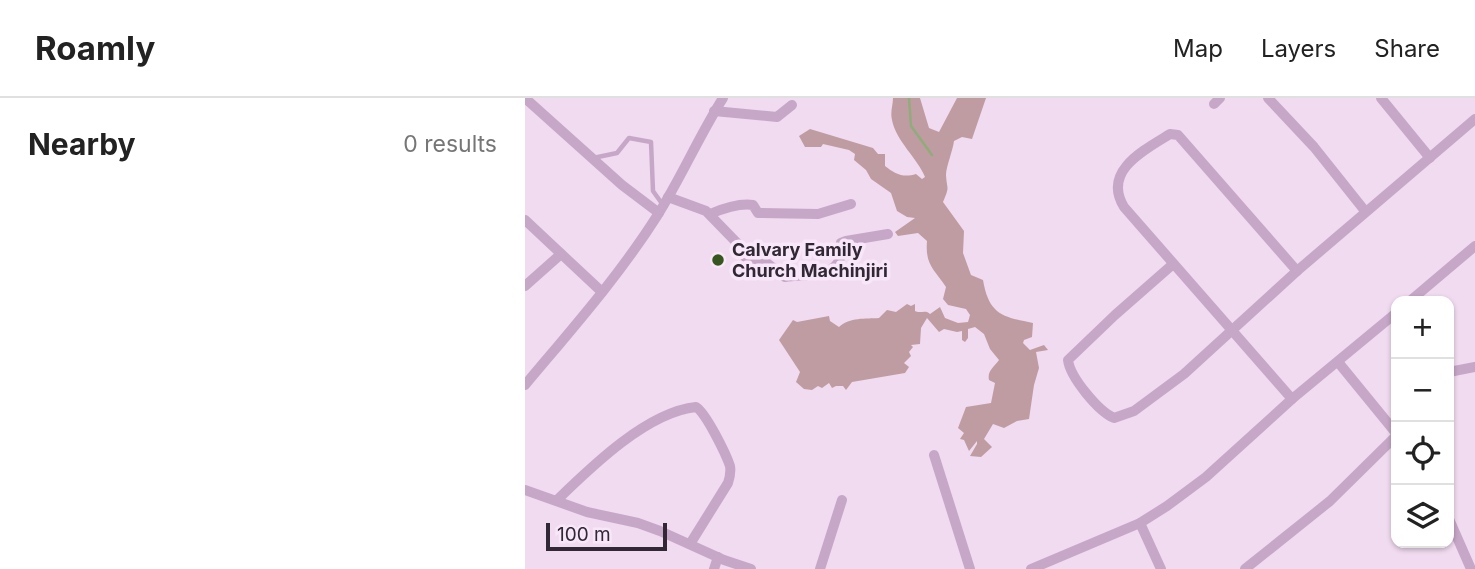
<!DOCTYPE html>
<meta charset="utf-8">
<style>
:root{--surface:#fff;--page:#f2f2f2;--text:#222;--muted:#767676;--line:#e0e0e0}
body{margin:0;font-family:Inter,sans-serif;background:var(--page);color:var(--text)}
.controls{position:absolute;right:21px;bottom:21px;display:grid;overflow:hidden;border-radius:14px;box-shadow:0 2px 5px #0004}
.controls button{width:63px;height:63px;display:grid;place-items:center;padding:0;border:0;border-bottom:2px solid var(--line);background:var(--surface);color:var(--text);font:35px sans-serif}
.scale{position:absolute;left:21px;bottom:18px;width:121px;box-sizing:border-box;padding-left:7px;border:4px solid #322735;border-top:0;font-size:19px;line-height:24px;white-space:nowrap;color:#322735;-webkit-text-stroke:5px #f8e7f8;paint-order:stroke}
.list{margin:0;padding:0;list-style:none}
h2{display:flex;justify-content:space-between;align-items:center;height:91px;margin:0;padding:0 28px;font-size:30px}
h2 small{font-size:23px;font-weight:400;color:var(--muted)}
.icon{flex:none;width:38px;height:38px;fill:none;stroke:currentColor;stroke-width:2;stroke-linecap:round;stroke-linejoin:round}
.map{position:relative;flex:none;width:950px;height:471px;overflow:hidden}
header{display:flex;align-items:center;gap:42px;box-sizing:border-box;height:98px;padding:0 35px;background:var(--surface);border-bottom:2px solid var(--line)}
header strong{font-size:33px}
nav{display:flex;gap:38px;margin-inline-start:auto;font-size:24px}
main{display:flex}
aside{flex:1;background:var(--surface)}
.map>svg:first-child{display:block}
.green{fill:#bf9ca1}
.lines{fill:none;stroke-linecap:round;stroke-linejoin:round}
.stream{stroke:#91ac7b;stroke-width:2.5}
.lane{stroke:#c7a7c8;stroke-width:4.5}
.street{stroke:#c7a7c8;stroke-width:10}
.poi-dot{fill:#36551f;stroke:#f8e7f8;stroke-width:2.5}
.labels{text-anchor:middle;stroke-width:7;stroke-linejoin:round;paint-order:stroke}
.poi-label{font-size:18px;font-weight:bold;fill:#322735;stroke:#f8e7f8;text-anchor:start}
</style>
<header>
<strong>Roamly</strong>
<nav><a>Map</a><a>Layers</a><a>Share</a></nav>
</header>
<main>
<aside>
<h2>Nearby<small>0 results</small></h2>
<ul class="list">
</ul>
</aside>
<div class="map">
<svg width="950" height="471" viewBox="0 0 950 471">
<rect width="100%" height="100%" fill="#f1dbf0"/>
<path class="green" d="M368 0H395L404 30 414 34 432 0H461L447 41 437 39 429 43C428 52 421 69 421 77 422 93 425 87 418 104L439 133 438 155 446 177 458 182C464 217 478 219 508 225L507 239 499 242 498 245 505 252 519 247 523 252 511 254 514 270 509 287 504 321 492 323 479 330 468 326 459 341 467 349 456 359 445 358 452 346V343L444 353 439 342 435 341 439 335 433 330 441 309 466 305 470 285 464 282C462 273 469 269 474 262L465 251 459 236 450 229 443 231V240L440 244 437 242V233L432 234 419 231 414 234 402 220 396 230 395 246 386 247 388 249 384 254 386 258 379 265 384 269 380 275 327 284 321 292 318 288H311L307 290 304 285 297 290 293 288 287 292 279 291 271 284 275 274 254 242 268 222 272 224 304 218 305 223 314 229C325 219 340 221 354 220L362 212 371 214 382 206 386 208 390 206V213C395 216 401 211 405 216L415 209 420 220 433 225 443 224 445 217 441 211 423 207 418 201 421 189C409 171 400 167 402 143L393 135 373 138 370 134 390 120 382 119 372 113 366 95 346 81 341 72 329 62 330 56 324 52 298 46 296 49H280L274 38 285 31 348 50 353 56H360V68C370 76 378 80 391 76L397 81 400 79C393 61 371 43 367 22 365 14 368 7 368 0Z"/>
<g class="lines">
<polyline class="stream" points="384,0 386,28 407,57"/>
<polyline class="lane" points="68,60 92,55 104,40 126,44 128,93 138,107"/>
<g class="street">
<polyline points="0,0 97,87 134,115"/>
<polyline points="743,0 789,49 840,113"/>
<polyline points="856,0 905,60"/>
<polyline points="689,6 695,0"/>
<polyline points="189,13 252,19 267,7"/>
<path d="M143 99 181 113 214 147 220 159 243 166 260 179C285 175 320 182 316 145L321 143 363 136"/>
<path d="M185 116C197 111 215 105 228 107L233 115 293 116 326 106"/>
<polyline points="0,122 77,194"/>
<path d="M647 167 590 217 543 262C545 279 573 313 589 320L609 313 659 276 772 173 950 21"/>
<polyline points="0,188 36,156"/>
<polyline points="885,203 950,148"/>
<polyline points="813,264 871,335"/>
<polyline points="924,274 950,269"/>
<path d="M0 287C46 232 94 178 132 118 156 80 174 38 198 0"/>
<path d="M767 301 599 109C577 73 619 52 645 36L653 37 772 173"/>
<polyline points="409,357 445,471"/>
<polyline points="0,392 62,414 113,425 135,433 199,462 226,471"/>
<path d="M32 402C66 369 122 314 171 309 181 315 201 356 205 368 206 374 205 379 203 385L165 446"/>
<polyline points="924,421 946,471"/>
<polyline points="615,425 636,471"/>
<polyline points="189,471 193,459"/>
<polyline points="295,471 317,402"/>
<polyline points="506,471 615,425 642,408 681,379 767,301 871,215"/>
<polyline points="720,471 805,403 871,338"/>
</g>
</g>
<circle class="poi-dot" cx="193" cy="162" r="7"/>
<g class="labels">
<g class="poi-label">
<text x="207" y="158">Calvary Family<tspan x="207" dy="21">Church Machinjiri</tspan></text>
</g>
</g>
</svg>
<div class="controls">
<button>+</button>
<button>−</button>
<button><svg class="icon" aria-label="locate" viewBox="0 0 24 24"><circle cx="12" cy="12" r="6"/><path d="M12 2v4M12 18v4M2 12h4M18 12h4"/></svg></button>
<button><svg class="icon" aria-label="layers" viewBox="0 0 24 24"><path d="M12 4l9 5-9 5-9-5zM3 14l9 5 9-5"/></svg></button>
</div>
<div class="scale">100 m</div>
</div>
</main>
